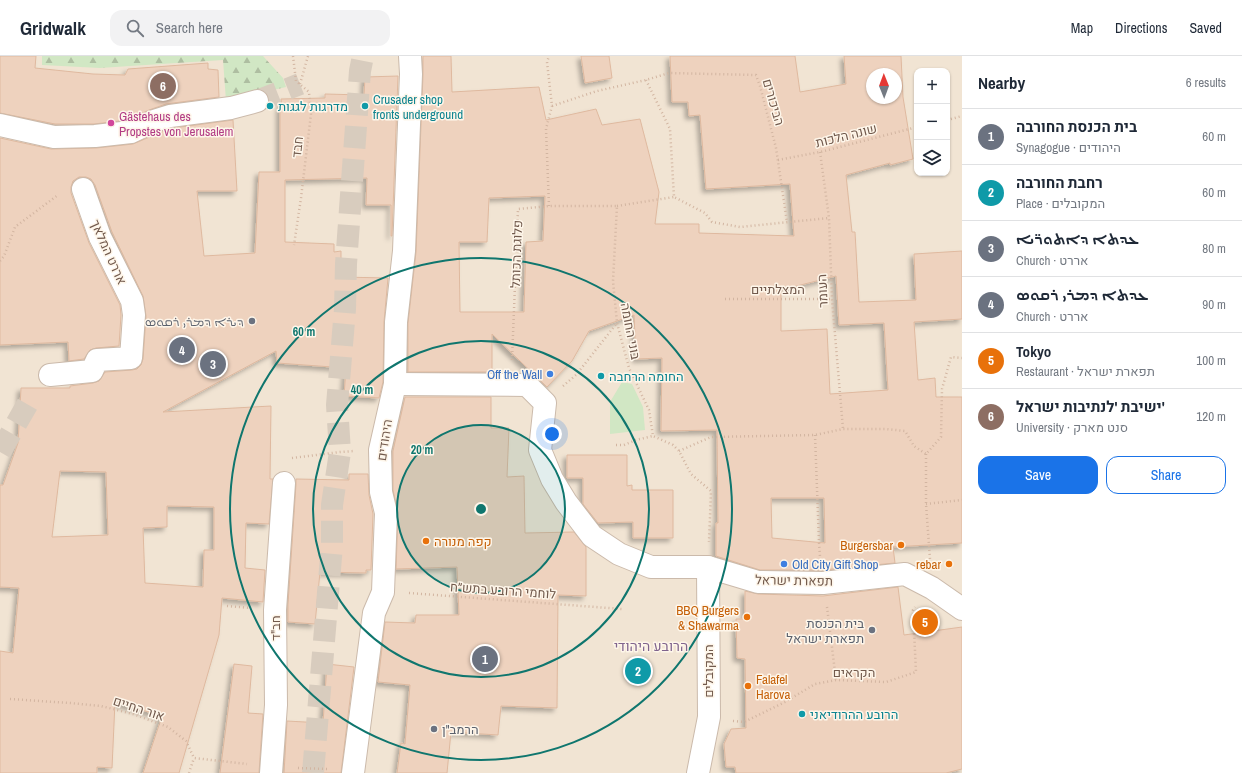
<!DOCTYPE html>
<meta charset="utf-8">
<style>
:root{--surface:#fff;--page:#f2f2f3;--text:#1f2937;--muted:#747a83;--line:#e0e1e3;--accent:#1a73e8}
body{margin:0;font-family:"Archivo Narrow",Heebo,"Noto Sans Syriac",sans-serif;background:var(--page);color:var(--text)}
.controls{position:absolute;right:12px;top:12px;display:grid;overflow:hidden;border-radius:8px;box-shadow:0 1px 3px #0004}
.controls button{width:36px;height:36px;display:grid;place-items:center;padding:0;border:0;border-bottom:1px solid var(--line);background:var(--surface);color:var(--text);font:20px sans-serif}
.compass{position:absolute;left:866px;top:12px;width:36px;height:36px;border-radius:50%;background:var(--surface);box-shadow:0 1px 3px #0004;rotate:359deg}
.you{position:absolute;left:552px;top:378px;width:14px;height:14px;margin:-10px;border:3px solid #fff;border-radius:50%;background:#1a73e8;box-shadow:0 0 0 6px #1a73e833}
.badge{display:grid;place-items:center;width:26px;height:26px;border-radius:50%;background:var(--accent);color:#fff;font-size:13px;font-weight:700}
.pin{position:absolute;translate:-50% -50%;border:2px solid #fff;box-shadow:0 1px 4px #0006}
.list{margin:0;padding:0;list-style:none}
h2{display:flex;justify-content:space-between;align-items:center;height:52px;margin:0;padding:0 16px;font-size:17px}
h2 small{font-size:13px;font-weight:400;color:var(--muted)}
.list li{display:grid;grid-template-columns:26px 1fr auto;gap:12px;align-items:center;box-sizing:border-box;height:56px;padding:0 16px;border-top:1px solid var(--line)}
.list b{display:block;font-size:15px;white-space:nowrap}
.list p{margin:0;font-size:13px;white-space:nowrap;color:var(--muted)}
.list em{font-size:13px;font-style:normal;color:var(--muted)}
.actions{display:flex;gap:8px;padding:12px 16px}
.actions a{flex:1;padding:9px 0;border:1px solid var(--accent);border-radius:12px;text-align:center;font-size:14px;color:var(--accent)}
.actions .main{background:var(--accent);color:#fff}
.icon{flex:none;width:22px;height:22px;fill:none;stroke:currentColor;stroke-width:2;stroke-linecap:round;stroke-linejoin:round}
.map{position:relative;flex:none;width:962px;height:717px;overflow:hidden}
header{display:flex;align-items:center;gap:24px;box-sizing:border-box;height:56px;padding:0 20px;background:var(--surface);border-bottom:1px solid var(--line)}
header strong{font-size:19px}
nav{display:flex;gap:22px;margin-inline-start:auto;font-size:14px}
.search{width:280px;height:36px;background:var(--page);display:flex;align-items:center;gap:10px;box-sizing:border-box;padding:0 14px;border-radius:12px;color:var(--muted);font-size:15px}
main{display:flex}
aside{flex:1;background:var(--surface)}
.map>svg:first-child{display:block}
.residential{fill:#f1e4d3;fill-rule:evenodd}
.green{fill:#d1e7c4}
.forest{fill:url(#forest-firs)}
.building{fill:#eed2be;stroke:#dfb99f;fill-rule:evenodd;filter:url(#shadow)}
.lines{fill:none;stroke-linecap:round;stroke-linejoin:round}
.street-tunnel{stroke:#d8ccbe;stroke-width:22;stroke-dasharray:22 11;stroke-linecap:butt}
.street-casing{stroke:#cbbaab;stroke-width:24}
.path{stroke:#d2b5a1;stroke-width:2.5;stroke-dasharray:1 3;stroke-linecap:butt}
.street{stroke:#fff;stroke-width:22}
.ring{fill:none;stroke:#0f766e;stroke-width:2}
.culture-dot{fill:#0f9aa8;stroke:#fef6ea;stroke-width:1.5}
.hotel-dot{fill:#d1479c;stroke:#fef6ea;stroke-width:1.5}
.worship-dot{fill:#6b7280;stroke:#fef6ea;stroke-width:1.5}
.shop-dot{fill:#3f7fe0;stroke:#fef6ea;stroke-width:1.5}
.food-dot{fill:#e8710a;stroke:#fef6ea;stroke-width:1.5}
.labels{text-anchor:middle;stroke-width:3;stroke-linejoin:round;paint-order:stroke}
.culture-label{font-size:13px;fill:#0d838f;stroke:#fef6ea;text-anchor:start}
.street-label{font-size:13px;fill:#71594c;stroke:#fef6ea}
.hotel-label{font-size:13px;fill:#b23c85;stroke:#fef6ea;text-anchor:start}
.worship-label{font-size:13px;fill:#5b616d;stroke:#fef6ea;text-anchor:end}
.shop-label{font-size:13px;fill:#366cbe;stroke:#fef6ea;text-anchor:end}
.food-label{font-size:13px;fill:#c56008;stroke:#fef6ea;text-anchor:end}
.neighbourhood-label{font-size:14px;fill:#80648d;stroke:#fef6ea}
.centre{fill:#0f766e;stroke:#fef6ea;stroke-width:2}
.ring-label{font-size:12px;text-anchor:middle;font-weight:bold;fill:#0f766e;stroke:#fef6ea;stroke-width:3;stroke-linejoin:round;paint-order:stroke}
</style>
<header>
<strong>Gridwalk</strong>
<div class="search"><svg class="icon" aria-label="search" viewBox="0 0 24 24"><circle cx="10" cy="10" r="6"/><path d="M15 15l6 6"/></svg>Search here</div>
<nav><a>Map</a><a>Directions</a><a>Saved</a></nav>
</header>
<main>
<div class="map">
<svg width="962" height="717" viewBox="0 0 962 717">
<defs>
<pattern id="forest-firs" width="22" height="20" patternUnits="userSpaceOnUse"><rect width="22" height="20" fill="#d1e7c4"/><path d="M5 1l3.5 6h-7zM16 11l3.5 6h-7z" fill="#aebea1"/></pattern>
<filter id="shadow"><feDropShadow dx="-3.5" dy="3.5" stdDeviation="2" flood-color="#0004"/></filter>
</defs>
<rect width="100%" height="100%" fill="#faf2e4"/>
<path class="residential" d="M0 0H962V717H0ZM917 15H947V117H917ZM872 18H896V42H872Z"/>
<polygon class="green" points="622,326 632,328 643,351 645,374 610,378 610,346"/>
<polygon class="forest" points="42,0 263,0 283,22 286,31 226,45 223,4 100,12 42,9"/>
<g class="building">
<polygon points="0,0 36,0 35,12 93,18 125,19 128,13 208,7 208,13 218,14 219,41 166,48 149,54 128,64 94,68 55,68 0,57"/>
<path d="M423 0H451L452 36 539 31 546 64 596 53 602 69 640 63 659 136 655 168H699V177L794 180 790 128 706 133 700 59 689 60 688 46H672L670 0H795L800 36 846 28 844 0H901L903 41 913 103 890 109V107L846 119 852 176H855L859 246 916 244 914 198 962 195V263L914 266 918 324 935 322 936 341H962V487L893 491 895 507 822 514H760L716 500V467H718L717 374 661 375 662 302 636 303 634 259 589 275 572 305 547 331 492 278V316H408V267L416 196 423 18ZM872 18H896V42H872ZM545 140 543 185 526 186 524 256H460L459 186H487L489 142ZM836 220 839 269 884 267 888 334 830 338 827 273 781 275V234ZM771 442H824L825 487 772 482Z"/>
<polygon points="581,0 609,0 612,22 585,27"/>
<path d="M398 20 392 180H391V149H366L367 122 285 124V186L334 188V196L341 195V221L388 222 384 266 383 326 379 342 344 340 346 312 277 307 276 295 163 356 271 350 270 423H273L269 468 246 467 245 512 265 514 263 546 222 542 219 579 179 717H143L162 660 115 646 112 712 97 711V717H0V595L13 597 19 532 0 531V429H3L18 387 21 332H70V330L93 327 99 325 105 316 132 314 137 313 141 309 143 303 146 260 143 240 112 176 95 129 91 123 86 121H79L73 125 71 131V137L89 187 120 249 121 259 119 290 96 292 90 294 84 303 69 305 68 286 0 289V82L51 93 96 92 133 88 159 77 173 72 233 64 237 135H197L204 200 255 197 259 116H280V51H282L281 43 325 42V38L364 39 365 21ZM60 415 106 416 108 479 52 481ZM167 450 214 451V494H204L203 531 145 527 143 472 167 471Z"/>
<polygon points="405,341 491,341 491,372 509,372 507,421 524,420 525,477 574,476 586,491 586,540 558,539 557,652 501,650 498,679 451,676 447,717 397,717 401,687 405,688 410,629 378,626 385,566 415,567 416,559 459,559 457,511 396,513 398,457 393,434 393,395"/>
<polygon points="567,399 627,399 627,430 632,429 632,434 673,434 673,482 633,482 633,466 598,467 583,448 583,422 567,422"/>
<polygon points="349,418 368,418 369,439 373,458 371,514 366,514 366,517 320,516 315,568 288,566 288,548 296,428 296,423 349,424"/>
<polygon points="898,531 904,579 962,571 962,713 946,717 736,717 735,711 726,711 724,688 731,673 746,672 745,603 737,602 736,563 745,563 745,535 758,538 823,540"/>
<polygon points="234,608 252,610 248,657 263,658 259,717 220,717"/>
<polygon points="327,608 354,611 341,717 284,717 287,665 323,667"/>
</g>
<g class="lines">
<g class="street-tunnel">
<polyline points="257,45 300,28"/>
<polyline points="0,396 31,342"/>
<polyline points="313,717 332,489 332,449 340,396 337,349 345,253 346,208 360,15 363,0"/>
</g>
<defs>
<g id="street">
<polyline points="0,69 54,81 95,80 131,76 154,65 170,60 231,52 257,45"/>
<polyline points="50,319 92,315 97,304 131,302 134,259 132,245 100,181 83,133"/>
<polyline points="395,328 527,329 545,347 540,394 552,423 566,446 592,480 619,498 651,511 708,511 758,526 823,527 905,518 932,532 962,553"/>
<polyline points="271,717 276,649 275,554 284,427"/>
<polyline points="353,717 374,557 383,536 386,457 381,436 380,394 395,328 396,266 404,195 411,18 410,0"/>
<polyline points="698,717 709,661 708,511"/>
</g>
</defs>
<use href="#street" class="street-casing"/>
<g class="path">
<polyline points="293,0 296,25 309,36 311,58 301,142 294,189"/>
<polyline points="646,24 670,73 674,141 705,157 712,166 740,171 829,162"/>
<polyline points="300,28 308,0"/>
<polyline points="552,50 597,35 646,24 669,17 756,19 760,30 776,92 787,166"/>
<polyline points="947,64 962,60"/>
<polyline points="820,96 829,162 832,243 843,373"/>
<polyline points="778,104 820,96 917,71"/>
<polyline points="549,150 546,73 552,50 547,6 549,0"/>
<polyline points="617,150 674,141"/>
<polyline points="0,205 4,200 15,171 58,139"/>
<polyline points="725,243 832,243"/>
<polyline points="512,304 518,153 549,150 617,150 613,225 617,267 629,312 649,354 653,380 673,389 679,395 691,418 711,435 709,486"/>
<polyline points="563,330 576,319 617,267"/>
<polyline points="815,379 819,486 820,501"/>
<polyline points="616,389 624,389 636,384 653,380"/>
<polyline points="679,395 711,381 815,379 843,373 886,373 905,375 914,390 926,398 941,381 942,333 951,301 962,302"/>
<polyline points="926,398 926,448 930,503"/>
<polyline points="292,402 340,396 354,395"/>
<polyline points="926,448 962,444"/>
<polyline points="409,537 622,553"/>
<polyline points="227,550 251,552"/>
<polyline points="827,551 836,624"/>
<polyline points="10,643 70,647 101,650 133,658 168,671 186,685 194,702 247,708"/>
<polyline points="733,665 744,666 785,646 815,628 836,624 886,626 916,616 913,554 915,551"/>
<polyline points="298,712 329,713"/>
<polyline points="189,717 194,702"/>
</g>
<use href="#street" class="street"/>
</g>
<circle cx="481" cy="453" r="84" fill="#0f766e" fill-opacity=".12"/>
<g class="ring">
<circle cx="481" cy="453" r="84"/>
<circle cx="481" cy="453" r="168"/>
<circle cx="481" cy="453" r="251"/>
</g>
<g class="culture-dot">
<circle cx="270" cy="50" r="4"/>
<circle cx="365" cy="50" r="4"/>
<circle cx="601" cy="320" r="4"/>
<circle cx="802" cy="658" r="4"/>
</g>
<circle class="hotel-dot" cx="111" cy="67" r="4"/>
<g class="worship-dot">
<circle cx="252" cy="265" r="4"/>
<circle cx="872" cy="574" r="4"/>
<circle cx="434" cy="673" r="4"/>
</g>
<g class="shop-dot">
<circle cx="550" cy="318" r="4"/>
<circle cx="784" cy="508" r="4"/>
</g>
<g class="food-dot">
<circle cx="426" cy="485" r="4"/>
<circle cx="901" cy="489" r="4"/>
<circle cx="949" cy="508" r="4"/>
<circle cx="747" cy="561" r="4"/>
<circle cx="748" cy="630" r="4"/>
</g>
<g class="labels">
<g class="culture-label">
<text x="373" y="48">Crusader shop<tspan x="373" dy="15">fronts underground</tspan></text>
<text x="278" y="55">מדרגות לגגות</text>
<text x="609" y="325">החומה הרחבה</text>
<text x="810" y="663">הרובע ההרודיאני</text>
</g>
<g class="street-label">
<text transform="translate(774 46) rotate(74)" y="5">הביכורים</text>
<text transform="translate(846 79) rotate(-14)" y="5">שונה הלכות</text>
<text transform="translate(297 91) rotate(-84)" y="5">חבד</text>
<text transform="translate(109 196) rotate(66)" y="5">אררט המלאך</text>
<text transform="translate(516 198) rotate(-88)" y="5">פלוגת הכותל</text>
<text x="778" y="238">המצלתיים</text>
<text transform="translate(822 235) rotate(-93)" y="5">העומר</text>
<text transform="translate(631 275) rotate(79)" y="5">בוני החומה</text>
<text transform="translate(384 384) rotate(-81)" y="5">היהודים</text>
<text transform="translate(794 524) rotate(1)" y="5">תפארת ישראל</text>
<text transform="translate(503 534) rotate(4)" y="5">לוחמי הרובע בתש״ח</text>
<text transform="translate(275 572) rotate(-90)" y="5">חב"ד</text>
<text transform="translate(708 615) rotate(-90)" y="5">המקובלים</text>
<text x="854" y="621">הקראים</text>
<text transform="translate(139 652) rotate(18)" y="5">אור החיים</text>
</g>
<g class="hotel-label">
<text x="119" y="65">Gästehaus des<tspan x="119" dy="15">Propstes von Jerusalem</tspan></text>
</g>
<g class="worship-label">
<text x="244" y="270">ܕܝܪܐ ܕܡܪܝ ܪܩܘܣ</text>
<text x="864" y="572">בית הכנסת<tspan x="864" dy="15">תפארת ישראל</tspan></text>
<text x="442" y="678" text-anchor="start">הרמב"ן</text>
</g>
<g class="shop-label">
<text x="542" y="323">Off the Wall</text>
<text x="792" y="513" text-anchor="start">Old City Gift Shop</text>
</g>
<g class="food-label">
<text x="434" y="490" text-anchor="start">קפה מנורה</text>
<text x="893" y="494">Burgersbar</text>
<text x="941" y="513">rebar</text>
<text x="739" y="559">BBQ Burgers<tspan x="739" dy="15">&amp; Shawarma</tspan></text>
<text x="756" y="628" text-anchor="start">Falafel<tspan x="756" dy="15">Harova</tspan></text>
</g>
<g class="neighbourhood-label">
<text x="651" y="595">הרובע היהודי</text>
</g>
</g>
<circle cx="481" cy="453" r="6" class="centre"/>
<g class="ring-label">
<text x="304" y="280">60 m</text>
<text x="362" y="338">40 m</text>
<text x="422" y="398">20 m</text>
</g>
</svg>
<div class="controls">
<button>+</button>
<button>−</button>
<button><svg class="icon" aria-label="layers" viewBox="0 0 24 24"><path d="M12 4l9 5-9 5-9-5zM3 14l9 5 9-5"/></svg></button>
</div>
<svg class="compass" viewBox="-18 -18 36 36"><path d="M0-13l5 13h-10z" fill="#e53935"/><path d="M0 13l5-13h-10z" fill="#747a83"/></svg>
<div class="you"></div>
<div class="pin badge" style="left:485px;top:603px;background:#6b7280">1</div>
<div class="pin badge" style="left:638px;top:615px;background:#0f9aa8">2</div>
<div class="pin badge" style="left:213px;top:308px;background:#6b7280">3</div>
<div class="pin badge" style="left:182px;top:294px;background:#6b7280">4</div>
<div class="pin badge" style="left:925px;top:566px;background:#e8710a">5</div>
<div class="pin badge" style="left:163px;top:30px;background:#8d6e63">6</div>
</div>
<aside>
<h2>Nearby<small>6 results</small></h2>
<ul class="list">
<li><span class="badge" style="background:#6b7280">1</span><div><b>בית הכנסת החורבה</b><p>Synagogue · היהודים</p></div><em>60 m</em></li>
<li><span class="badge" style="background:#0f9aa8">2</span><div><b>רחבת החורבה</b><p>Place · המקובלים</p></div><em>60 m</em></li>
<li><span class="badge" style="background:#6b7280">3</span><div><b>ܥܕܬܐ ܕܐܬܘܖ̈ܝܐ</b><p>Church · אררט</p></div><em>80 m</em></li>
<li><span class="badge" style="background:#6b7280">4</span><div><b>ܥܕܬܐ ܕܡܪܝ ܪܩܘܣ</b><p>Church · אררט</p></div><em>90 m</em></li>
<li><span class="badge" style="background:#e8710a">5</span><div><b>Tokyo</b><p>Restaurant · תפארת ישראל</p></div><em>100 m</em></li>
<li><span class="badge" style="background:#8d6e63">6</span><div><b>ישיבת 'לנתיבות ישראל'</b><p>University · סנט מארק</p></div><em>120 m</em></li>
</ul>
<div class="actions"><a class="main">Save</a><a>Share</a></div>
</aside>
</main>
